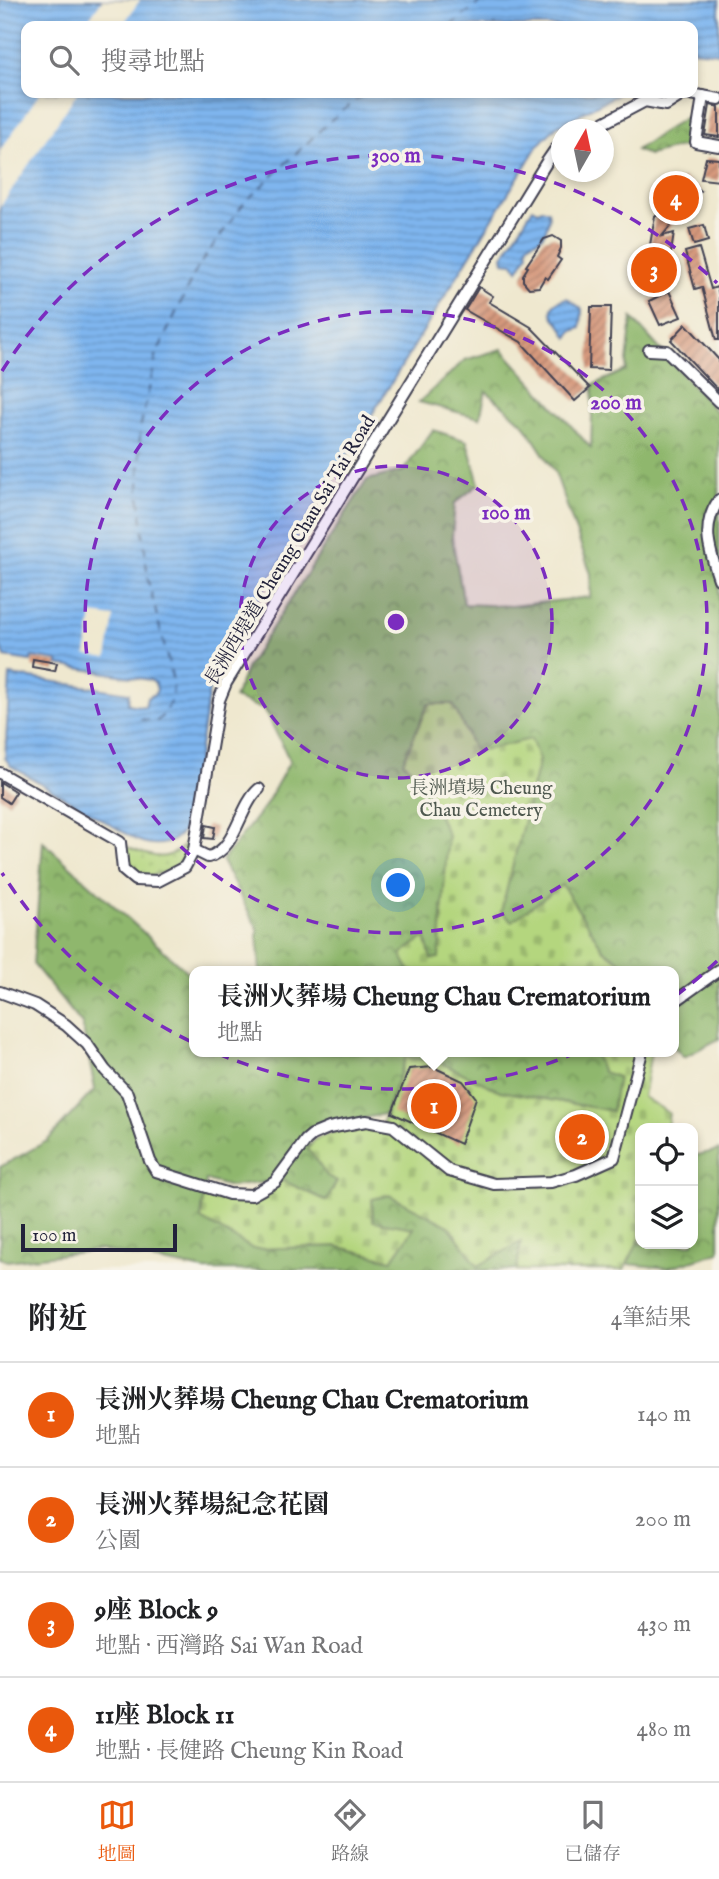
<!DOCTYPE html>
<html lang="zh-TW">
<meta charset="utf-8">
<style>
:root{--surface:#fff;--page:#f6f6f6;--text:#202124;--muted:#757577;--line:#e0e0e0;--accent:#ea580c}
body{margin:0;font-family:"IM FELL English","Noto Serif TC",serif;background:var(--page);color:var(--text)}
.controls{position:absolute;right:21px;bottom:21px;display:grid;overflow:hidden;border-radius:14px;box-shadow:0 4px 10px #0003}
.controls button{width:63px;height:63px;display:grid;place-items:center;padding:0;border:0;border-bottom:2px solid var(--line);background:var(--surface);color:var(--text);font:35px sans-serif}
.compass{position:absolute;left:551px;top:119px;width:63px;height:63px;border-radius:50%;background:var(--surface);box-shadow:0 4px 10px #0003;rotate:9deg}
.scale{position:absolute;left:21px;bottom:18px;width:156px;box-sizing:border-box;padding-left:7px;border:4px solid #22223b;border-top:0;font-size:19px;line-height:24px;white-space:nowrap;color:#22223b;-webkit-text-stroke:5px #f7f3e8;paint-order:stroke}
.you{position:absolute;left:399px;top:886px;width:24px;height:24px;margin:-18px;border:5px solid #fff;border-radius:50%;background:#1a73e8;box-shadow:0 0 0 10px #1a73e833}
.badge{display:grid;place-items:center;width:46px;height:46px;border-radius:50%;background:var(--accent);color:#fff;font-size:23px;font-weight:700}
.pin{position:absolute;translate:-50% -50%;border:4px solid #fff;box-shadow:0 2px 7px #0006}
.popup{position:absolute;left:189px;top:966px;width:490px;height:91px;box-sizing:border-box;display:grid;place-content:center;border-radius:14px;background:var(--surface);filter:drop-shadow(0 2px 5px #0005);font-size:23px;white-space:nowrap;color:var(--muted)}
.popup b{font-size:26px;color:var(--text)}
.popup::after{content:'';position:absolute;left:50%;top:100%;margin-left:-14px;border:14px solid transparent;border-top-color:var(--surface)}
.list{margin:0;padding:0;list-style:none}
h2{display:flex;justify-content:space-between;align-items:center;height:91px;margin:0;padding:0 28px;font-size:30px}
h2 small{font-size:23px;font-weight:400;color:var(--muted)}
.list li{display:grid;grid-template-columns:46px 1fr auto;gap:21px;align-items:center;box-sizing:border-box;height:105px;padding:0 28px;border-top:2px solid var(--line)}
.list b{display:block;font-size:26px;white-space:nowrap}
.list p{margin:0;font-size:23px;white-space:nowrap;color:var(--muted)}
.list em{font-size:23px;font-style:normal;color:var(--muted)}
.icon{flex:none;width:38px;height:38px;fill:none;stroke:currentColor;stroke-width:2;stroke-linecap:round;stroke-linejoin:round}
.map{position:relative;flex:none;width:719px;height:1270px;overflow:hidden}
.search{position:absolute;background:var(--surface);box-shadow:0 4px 10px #0003;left:21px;right:21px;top:21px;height:77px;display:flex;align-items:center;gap:18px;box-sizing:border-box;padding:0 24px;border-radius:14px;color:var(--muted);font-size:26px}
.sheet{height:511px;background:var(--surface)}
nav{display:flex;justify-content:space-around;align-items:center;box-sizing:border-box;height:98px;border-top:2px solid var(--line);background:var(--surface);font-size:19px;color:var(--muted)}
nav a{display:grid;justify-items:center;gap:4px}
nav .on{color:var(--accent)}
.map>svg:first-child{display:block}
.grass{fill:url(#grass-dots);stroke:#6b7c5c;stroke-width:2}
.forest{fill:url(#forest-crowns);stroke:#586c54;stroke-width:2}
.cemetery{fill:url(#cemetery-stones);stroke:#6b7c5c;stroke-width:2}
.water{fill:url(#water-rules);stroke:#506c95;stroke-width:2}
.pier{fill:#efe8cf}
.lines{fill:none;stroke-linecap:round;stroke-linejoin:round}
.ferry{stroke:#43567a;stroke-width:2;stroke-dasharray:9 7;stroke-linecap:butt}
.building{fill:url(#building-hatch)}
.minor-casing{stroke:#414051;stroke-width:14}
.minor{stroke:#fff;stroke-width:10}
.ring{fill:none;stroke:#7b2cbf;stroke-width:3.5;stroke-dasharray:12 9}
.labels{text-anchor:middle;stroke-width:7;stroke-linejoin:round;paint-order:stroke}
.street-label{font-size:19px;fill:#22223b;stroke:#f7f3e8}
.park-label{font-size:19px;fill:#4e584f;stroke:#f7f3e8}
.centre{fill:#7b2cbf;stroke:#f7f3e8;stroke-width:3.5}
.ring-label{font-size:21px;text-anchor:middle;font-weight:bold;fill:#7b2cbf;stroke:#f7f3e8;stroke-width:7;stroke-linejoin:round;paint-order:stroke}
</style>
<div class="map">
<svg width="719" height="1270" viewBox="0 0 719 1270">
<defs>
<pattern id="grass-dots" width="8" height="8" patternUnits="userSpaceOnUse" patternTransform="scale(1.75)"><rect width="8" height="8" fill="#b4d67e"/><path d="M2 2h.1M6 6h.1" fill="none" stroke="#9ab76e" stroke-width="1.8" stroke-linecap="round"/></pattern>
<pattern id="forest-crowns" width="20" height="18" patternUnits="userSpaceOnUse" patternTransform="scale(1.75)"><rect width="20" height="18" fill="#8fb76d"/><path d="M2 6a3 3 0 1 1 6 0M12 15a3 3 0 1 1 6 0" fill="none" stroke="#74945b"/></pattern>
<pattern id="cemetery-stones" width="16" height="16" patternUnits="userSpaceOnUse" patternTransform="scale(1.75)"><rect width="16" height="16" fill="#b4d67e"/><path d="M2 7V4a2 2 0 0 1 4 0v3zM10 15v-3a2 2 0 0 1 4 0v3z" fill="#9ab76e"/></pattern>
<pattern id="water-rules" width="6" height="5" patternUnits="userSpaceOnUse" patternTransform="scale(1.75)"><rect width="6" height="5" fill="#7fb6ef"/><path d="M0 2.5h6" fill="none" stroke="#6894c3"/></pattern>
<pattern id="building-hatch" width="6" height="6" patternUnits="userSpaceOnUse" patternTransform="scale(1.75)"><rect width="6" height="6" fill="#d6997d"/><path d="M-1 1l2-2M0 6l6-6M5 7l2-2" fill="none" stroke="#ad7c68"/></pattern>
</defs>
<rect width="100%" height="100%" fill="#f7f3e8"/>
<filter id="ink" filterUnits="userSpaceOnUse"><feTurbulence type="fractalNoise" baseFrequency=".0143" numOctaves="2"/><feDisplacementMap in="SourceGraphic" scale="14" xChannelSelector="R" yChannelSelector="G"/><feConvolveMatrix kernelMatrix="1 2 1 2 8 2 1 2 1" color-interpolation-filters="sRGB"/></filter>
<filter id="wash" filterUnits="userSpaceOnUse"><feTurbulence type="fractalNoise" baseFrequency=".00686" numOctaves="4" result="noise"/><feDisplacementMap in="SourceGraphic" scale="28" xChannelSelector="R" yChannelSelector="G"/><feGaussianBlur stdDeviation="1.57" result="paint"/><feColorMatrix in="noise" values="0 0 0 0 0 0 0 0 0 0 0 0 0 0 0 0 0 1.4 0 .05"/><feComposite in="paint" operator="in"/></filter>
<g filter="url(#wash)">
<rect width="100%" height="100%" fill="#efe8cf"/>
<path class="grass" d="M193 837C188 866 165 876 137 877L126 868 124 846C156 858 168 865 193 837Z"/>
<g class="forest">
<polygon points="689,115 695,135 693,144 649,155 636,150"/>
<polygon points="632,318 719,415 719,1039 684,1057 674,1047 674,971 632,971 603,949 562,885 512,922 500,912 539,760 421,778 448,835 439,958 431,959 425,938 402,954 410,971 260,971 257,928 222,861 265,806 290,761 265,710 234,698 247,667 367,480 403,471 433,430 467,441 479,484 455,503 452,537 464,604 511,606 590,597 591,574 555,472 524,424 486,391 480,418 419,402 465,360 502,349 591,448 593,385 626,370"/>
<polygon points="43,842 194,978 194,1052 594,1052 603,1072 618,1077 612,1111 500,1091 441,1063 406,1057 385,1114 310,1129 308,1150 337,1181 327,1201 281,1180 230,1187 206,1180 201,1219 254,1249 336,1246 392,1260 414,1228 373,1222 372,1199 389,1195 449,1226 478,1266 521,1241 517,1270 205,1270 100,1250 7,1261 0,1258 0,1167 47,1141 95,1089 82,1024 33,964"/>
<polygon points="719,1150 719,1252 668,1268 627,1264 640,1238 640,1244 693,1244 693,1156"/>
</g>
<g class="cemetery">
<polygon points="428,704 453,704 475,752 531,739 539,760 501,912 512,921 562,885 603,949 632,971 410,971 401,954 425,937 431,959 439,958 448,835 421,778 403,762"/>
<polygon points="594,1052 651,1052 643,1097 669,1113 667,1128 640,1128 640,1238 624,1270 517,1270 521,1242 478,1266 449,1226 389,1195 372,1199 373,1221 414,1228 392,1260 336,1246 254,1249 201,1219 204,1193 236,1201 263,1200 281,1180 327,1201 337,1181 327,1176 308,1149 315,1139 351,1126 381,1127 406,1057 441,1063 500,1091 612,1111 618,1077 603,1072"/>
</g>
<g class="water">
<path d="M0 0H719V53L693 50V26H26V93H620L557 126 538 145 220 661 209 690 188 823C177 844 159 849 137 840L11 766 5 758 10 675 129 693 128 704 145 707 147 698 155 694 157 690 155 683 150 680 58 665V661L32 657 31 661 5 657 0 645Z"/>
<path d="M533 208 538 211 542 209 548 211C550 219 547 232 540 238 532 244 525 239 528 254L518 270 513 263 504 262 503 256Z"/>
<path d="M567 298 582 309 581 328 572 331 568 338C564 333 563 327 559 323 546 311 551 302 567 298Z"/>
</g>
<g class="pier">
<polygon points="102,0 140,0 122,26 84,26"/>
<polygon points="40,93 77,93 0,207 0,151"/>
<polygon points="92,614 114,617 107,658 86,655"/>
</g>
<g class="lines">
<g class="ferry">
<polyline points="450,26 483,0"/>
<path d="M140 719 157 721C170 709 173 698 173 681L148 580 139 494 140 429 157 353 197 268 244 203 330 121 365 93"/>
</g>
</g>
<g id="blocks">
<g class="building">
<polygon points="710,105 719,107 719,137 705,135"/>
<polygon points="706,158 719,159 719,181 701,179"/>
<polygon points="683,178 701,191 684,211 680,197 678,212 665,199"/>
<polygon points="666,215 678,217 662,236 674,233 666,286 644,280 655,216"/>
<polygon points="704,225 708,241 694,245 689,229"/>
<polygon points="553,236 561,241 561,248 557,257 561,260 548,279 545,277 539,287 529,288 523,281 523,275 528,267 526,266 544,239"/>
<polygon points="699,248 711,289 717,287 719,295 719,340 716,340 702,287 695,289 685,252"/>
<polygon points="479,287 493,296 489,302 531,327 590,388 575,401 521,342 465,310"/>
<polygon points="669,291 681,317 660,325 649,301"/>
<polygon points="591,307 611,307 609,370 589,369"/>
<polygon points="686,324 719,360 719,391 671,340"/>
<polygon points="33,659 57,663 55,671 32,667"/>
<polygon points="0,782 16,792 9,803 0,797"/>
<polygon points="206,825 215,827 213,839 204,838"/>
<polygon points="433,1067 463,1081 476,1098 460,1144 392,1113 409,1069"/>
</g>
</g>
</g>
<g filter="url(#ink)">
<use href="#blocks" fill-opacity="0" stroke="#414051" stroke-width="2"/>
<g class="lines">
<defs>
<g id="minor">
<polyline points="703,96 696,142 719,146"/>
<polyline points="590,130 645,101 666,105 685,93 719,99"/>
<polyline points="649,350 667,351 719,402"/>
<path d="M719 500C700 526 710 552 719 579"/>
<polyline points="0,773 120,842 123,870 135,880 158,881 185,867 194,850 219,700 226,683 546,163 555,150 562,144"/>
<path d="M194 850 208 857C236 851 239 806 259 789"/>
<polyline points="0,992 35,1005 66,1025 87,1044 105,1070 127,1093 150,1161 156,1171 229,1194 252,1195 275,1182 306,1140 312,1135 329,1128 366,1121 393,1126 449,1171 494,1184 551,1182 576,1175 614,1158 642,1052"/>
<polyline points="674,1002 719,970"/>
</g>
</defs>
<use href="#minor" class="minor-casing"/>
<use href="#minor" class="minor"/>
</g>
</g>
<circle cx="396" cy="622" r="156" fill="#7b2cbf" fill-opacity=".12"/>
<g class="ring">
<circle cx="396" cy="622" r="156"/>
<circle cx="396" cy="622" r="311"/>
<path d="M717 961A467 467 0 0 1 2 873M2 371A467 467 0 0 1 717 283"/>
</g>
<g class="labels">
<g class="street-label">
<text transform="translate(289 550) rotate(-59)" y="7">長洲西堤道 Cheung Chau Sai Tai Road</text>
</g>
<g class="park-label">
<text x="481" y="794">長洲墳場 Cheung<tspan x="481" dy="22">Chau Cemetery</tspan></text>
</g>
</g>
<circle cx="396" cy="622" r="10" class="centre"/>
<g class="ring-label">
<text x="396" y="162">300 m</text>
<text x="616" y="409">200 m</text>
<text x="506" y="519">100 m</text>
</g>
</svg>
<div class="controls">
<button><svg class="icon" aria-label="locate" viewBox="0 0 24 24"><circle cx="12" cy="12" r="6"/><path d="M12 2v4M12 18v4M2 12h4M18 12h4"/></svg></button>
<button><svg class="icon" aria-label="layers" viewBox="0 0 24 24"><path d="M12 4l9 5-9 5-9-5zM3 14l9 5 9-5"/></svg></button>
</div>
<svg class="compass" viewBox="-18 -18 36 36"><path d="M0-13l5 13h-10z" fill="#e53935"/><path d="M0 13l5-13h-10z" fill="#757577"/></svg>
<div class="scale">100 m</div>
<div class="you"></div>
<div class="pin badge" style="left:434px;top:1106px">1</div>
<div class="popup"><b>長洲火葬場 Cheung Chau Crematorium</b>地點</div>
<div class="pin badge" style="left:582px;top:1137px">2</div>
<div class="pin badge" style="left:654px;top:270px">3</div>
<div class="pin badge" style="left:676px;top:198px">4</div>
<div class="search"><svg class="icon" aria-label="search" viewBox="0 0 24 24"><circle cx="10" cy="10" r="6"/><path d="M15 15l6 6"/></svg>搜尋地點</div>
</div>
<section class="sheet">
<h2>附近<small>4筆結果</small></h2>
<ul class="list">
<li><span class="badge">1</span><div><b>長洲火葬場 Cheung Chau Crematorium</b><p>地點</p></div><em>140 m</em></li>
<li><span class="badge">2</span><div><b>長洲火葬場紀念花園</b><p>公園</p></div><em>200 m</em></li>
<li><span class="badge">3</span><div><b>9座 Block 9</b><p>地點 · 西灣路 Sai Wan Road</p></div><em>430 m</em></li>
<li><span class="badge">4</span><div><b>11座 Block 11</b><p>地點 · 長健路 Cheung Kin Road</p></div><em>480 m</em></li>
</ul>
</section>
<nav>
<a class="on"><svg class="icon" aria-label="map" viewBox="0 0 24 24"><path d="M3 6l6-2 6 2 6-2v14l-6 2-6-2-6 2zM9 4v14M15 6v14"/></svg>地圖</a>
<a><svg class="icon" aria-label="directions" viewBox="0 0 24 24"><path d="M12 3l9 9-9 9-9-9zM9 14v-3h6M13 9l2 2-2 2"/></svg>路線</a>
<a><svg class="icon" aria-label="saved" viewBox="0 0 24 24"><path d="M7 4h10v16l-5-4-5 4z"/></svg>已儲存</a>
</nav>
